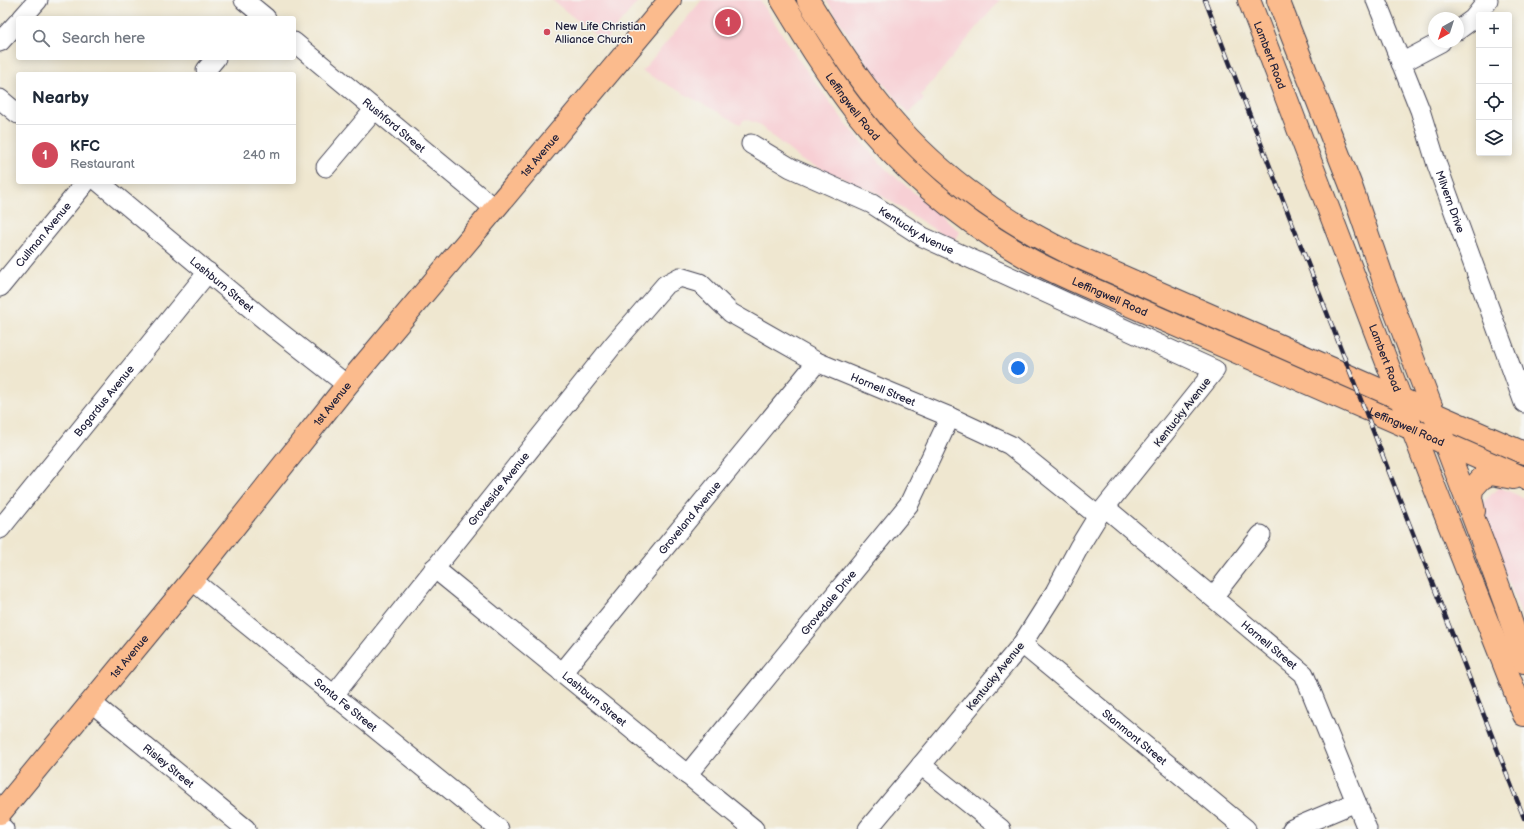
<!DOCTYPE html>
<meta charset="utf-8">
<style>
:root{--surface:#fff;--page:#f2f2f3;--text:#1f2937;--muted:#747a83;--line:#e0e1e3;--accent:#d1495b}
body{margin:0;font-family:"Balsamiq Sans",sans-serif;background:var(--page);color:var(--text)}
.controls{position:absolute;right:12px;top:12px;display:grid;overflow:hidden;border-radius:4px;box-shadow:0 2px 10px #0003}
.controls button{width:36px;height:36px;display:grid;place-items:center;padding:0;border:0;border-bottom:1px solid var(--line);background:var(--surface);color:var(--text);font:20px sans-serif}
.compass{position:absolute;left:1428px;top:12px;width:36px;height:36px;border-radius:50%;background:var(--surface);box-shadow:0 2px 10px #0003;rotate:219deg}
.you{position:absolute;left:1018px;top:368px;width:14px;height:14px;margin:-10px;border:3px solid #fff;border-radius:50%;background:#1a73e8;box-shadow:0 0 0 6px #1a73e833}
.badge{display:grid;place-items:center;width:26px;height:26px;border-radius:50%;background:var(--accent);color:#fff;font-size:13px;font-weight:700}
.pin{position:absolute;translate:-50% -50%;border:2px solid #fff;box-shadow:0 1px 4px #0006}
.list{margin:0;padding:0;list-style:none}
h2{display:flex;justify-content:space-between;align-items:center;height:52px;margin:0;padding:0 16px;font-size:17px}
h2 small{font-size:13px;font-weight:400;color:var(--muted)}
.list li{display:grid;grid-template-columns:26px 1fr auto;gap:12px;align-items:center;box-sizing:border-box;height:60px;padding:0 16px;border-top:1px solid var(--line)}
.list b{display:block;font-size:15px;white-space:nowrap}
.list p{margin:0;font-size:13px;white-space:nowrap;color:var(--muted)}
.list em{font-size:13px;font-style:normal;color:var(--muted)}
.icon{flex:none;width:22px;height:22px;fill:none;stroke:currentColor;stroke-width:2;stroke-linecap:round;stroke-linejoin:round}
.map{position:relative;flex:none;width:1524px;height:829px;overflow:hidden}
.search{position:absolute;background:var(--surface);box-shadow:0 2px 10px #0003;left:16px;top:16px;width:280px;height:44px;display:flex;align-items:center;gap:10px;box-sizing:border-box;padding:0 14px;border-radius:4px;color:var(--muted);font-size:15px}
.panel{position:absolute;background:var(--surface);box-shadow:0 2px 10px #0003;left:16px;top:72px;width:280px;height:112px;border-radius:4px}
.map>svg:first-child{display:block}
.built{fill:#f7cfd4}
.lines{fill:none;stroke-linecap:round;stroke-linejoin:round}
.minor-casing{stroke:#414051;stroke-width:21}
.major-casing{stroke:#414051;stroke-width:24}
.minor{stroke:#fff;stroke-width:19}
.major{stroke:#fbbb8d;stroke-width:22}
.rail-casing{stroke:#22223b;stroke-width:4.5}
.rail{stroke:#f6f6f2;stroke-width:3;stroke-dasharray:9;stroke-linecap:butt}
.poi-dot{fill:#d1495b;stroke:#f6f6f2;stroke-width:1.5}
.labels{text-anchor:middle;stroke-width:3;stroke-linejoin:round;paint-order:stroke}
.poi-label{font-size:11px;fill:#22223b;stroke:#f6f6f2;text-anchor:start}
.street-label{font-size:11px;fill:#22223b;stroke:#f6f6f2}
</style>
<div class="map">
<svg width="1524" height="829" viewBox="0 0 1524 829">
<rect width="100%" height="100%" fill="#f6f6f2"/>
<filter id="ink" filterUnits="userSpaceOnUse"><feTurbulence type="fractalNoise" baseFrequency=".025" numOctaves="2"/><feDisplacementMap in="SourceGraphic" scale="8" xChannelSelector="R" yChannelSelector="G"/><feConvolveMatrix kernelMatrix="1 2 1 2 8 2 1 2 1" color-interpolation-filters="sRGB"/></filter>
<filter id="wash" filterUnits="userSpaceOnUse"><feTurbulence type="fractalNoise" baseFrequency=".012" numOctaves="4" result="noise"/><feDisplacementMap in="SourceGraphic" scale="16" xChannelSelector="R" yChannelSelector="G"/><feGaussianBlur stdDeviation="0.9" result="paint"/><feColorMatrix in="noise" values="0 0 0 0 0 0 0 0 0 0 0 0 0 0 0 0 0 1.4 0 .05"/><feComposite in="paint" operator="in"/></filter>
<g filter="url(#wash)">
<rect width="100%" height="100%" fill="#efe7d0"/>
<g class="built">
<polygon points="552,0 639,0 604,42"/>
<polygon points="702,0 760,0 801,63 847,125 885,168 960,232 956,240 937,231 879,194 801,160 758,124 745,119 740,124 642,71"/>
<polygon points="826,0 1000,0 921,95 924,99 908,113 867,64"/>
<polygon points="1499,487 1524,498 1524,622 1480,505"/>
</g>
</g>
<g filter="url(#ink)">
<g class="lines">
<defs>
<g id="minor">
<polyline points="244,0 266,18"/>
<path id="s1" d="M1376 0 1420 110 1437 165 1524 403"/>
<polyline points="22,18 38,0"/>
<polyline points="1458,30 1473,19 1488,0"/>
<polyline points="0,42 18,22"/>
<path id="s2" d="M294 42 495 209"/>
<polyline points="1401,63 1441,42"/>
<polyline points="206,70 216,58"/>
<polyline points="0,99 18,114"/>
<path id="s3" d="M751 144 791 168 872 204 923 237 1215 370 1098 516 1079 547 1055 592 1022 644 868 829"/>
<polyline points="326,167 375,109"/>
<path id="s4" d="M99 182 272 326 347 385"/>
<path id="s5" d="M0 287 86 182"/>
<path id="s6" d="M1106 508 1304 674 1367 829"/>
<path id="s7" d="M0 529 208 272"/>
<path id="s8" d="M434 568 754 829"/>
<path id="s9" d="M192 580 499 829"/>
<polyline points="1213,597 1261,535"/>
<path id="s10" d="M1022 644 1246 829"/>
<path id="s11" d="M562 673 817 362"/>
<path id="s12" d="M333 696 614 344 665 285 680 277 700 283 731 313 817 362 950 417 1010 445 1098 516"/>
<path id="s13" d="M92 703 246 829"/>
<polyline points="921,765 1001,829"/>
<path id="s14" d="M687 775 909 504 950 417"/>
<polyline points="0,826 4,829"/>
<polyline points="1292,829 1356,802"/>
</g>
<g id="major">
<path id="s15" d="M782 0C805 38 828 76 855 111 899 168 957 217 1019 253 1038 265 1059 274 1079 283L1524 478"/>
<path d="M808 0C830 36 853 72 880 105 930 168 997 218 1069 253L1524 453"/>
<path id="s16" d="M1249 0 1432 481 1524 715"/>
<polyline points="1278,0 1351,186 1386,287 1487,554 1507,609 1524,662"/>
<polyline points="1474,511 1471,498 1472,489 1482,478 1491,474 1513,478"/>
<path id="s17" d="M0 813 192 580 347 385 670 0"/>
</g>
</defs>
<use href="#minor" class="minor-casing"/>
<use href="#major" class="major-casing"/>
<use href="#minor" class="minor"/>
<use href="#major" class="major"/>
<defs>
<polyline id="rail" points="1205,0 1524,818"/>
</defs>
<use href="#rail" class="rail-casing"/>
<use href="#rail" class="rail"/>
</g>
</g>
<circle class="poi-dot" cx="547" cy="32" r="4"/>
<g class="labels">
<g class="poi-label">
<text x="555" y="30">New Life Christian<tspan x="555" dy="13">Alliance Church</tspan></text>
</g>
<g class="street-label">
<text dy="4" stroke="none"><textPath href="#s16" startOffset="59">Lambert Road</textPath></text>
<text dy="4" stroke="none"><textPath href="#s15" startOffset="128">Leffingwell Road</textPath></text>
<text dy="4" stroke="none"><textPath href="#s2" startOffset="130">Rushford Street</textPath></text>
<text dy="4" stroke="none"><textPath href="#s17" startOffset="851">1st Avenue</textPath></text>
<text dy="4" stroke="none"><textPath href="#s1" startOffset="215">Milvern Drive</textPath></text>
<text dy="4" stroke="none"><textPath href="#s3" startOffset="187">Kentucky Avenue</textPath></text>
<text dy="4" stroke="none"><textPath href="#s5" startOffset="68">Cullman Avenue</textPath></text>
<text dy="4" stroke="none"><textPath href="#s4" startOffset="160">Lashburn Street</textPath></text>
<text dy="4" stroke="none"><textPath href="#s15" startOffset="452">Leffingwell Road</textPath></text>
<text dy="4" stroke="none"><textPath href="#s16" startOffset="383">Lambert Road</textPath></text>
<text dy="4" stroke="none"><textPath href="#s12" startOffset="780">Hornell Street</textPath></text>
<text dy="4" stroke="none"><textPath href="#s7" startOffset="165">Bogardus Avenue</textPath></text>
<text dy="4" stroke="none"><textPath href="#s17" startOffset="527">1st Avenue</textPath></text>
<text transform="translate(1182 412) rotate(-52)" y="4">Kentucky Avenue</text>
<text dy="4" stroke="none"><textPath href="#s15" startOffset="776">Leffingwell Road</textPath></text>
<text dy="4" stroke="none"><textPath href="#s12" startOffset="265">Groveside Avenue</textPath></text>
<text dy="4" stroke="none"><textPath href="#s11" startOffset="201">Groveland Avenue</textPath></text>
<text dy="4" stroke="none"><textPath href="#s14" startOffset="223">Grovedale Drive</textPath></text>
<text dy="4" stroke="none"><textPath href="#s6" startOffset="213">Hornell Street</textPath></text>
<text dy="4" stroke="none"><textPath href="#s17" startOffset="203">1st Avenue</textPath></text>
<text transform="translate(995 676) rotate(-51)" y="4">Kentucky Avenue</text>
<text dy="4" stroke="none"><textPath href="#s8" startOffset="207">Lashburn Street</textPath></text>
<text dy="4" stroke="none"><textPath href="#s9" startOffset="198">Santa Fe Street</textPath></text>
<text dy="4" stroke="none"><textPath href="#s10" startOffset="146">Stanmont Street</textPath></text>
<text dy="4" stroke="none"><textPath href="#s13" startOffset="99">Risley Street</textPath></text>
</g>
</g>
</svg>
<div class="controls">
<button>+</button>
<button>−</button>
<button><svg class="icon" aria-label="locate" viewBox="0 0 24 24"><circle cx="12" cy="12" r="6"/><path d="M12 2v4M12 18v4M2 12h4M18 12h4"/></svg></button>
<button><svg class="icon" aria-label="layers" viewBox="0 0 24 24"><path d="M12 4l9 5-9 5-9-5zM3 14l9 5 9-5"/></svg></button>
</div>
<svg class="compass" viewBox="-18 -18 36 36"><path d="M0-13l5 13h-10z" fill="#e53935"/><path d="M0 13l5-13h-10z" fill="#747a83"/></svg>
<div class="you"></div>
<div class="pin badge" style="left:728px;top:22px">1</div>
<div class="search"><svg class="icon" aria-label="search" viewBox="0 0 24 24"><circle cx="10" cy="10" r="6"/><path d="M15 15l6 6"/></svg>Search here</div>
<section class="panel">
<h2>Nearby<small></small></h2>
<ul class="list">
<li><span class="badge">1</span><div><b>KFC</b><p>Restaurant</p></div><em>240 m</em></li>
</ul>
</section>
</div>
